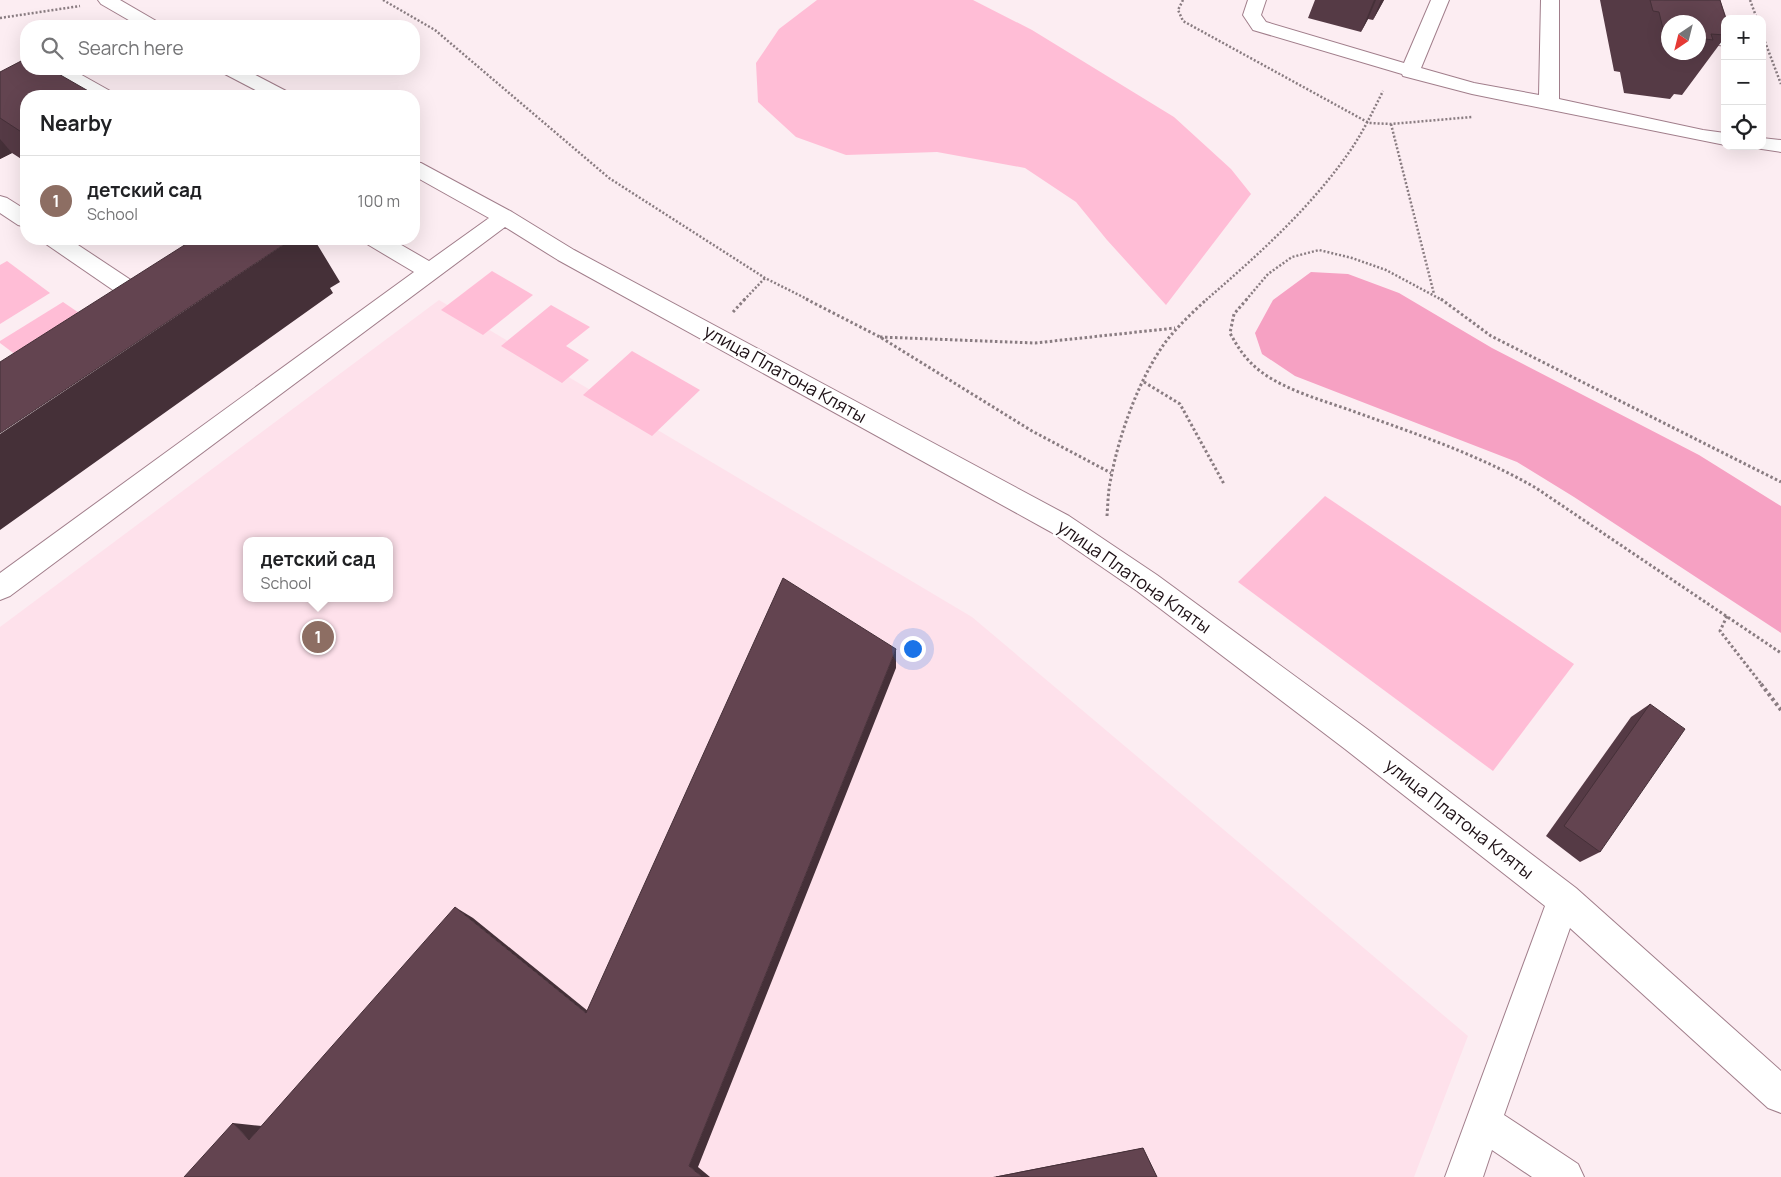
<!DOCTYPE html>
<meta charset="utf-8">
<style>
:root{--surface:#fff;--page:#f2f2f2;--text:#202124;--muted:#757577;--line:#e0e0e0;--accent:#ba3477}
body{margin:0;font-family:Manrope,sans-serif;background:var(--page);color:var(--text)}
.controls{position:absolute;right:15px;top:15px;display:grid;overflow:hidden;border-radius:10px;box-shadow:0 5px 20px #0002}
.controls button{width:45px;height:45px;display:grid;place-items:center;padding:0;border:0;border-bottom:1px solid var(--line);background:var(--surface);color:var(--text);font:25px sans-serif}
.compass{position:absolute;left:1661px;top:15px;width:45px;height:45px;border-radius:50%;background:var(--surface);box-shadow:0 5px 20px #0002;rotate:215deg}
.you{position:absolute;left:912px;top:648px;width:18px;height:18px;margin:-12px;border:4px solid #fff;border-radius:50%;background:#1a73e8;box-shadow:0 0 0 8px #1a73e833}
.badge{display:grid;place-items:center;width:32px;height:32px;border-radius:50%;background:var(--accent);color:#fff;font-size:16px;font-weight:700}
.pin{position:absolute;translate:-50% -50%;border:2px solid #fff;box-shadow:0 1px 5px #0006}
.popup{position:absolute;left:243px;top:537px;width:150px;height:65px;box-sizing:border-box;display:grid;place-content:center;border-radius:10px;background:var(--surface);filter:drop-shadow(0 1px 4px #0005);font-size:16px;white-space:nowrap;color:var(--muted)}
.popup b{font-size:19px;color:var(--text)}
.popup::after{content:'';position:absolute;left:50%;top:100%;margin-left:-10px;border:10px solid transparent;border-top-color:var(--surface)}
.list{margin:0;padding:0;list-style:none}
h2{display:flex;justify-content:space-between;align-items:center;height:65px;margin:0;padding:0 20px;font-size:21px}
h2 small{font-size:16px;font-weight:400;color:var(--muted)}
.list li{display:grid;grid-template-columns:32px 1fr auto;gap:15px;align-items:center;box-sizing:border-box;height:90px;padding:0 20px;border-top:1px solid var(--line)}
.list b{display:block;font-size:19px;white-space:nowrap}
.list p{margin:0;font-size:16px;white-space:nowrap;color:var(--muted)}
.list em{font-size:16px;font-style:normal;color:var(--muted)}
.icon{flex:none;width:28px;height:28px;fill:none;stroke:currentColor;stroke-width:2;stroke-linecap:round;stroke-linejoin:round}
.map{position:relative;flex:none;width:1781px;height:1177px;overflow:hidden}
.search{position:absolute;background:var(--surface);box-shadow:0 5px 20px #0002;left:20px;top:20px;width:400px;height:55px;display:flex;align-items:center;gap:12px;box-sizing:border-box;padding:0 18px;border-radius:20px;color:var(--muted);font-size:19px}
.panel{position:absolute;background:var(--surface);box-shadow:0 5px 20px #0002;left:20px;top:90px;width:400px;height:155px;border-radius:20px}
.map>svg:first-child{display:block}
.built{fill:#fee1eb;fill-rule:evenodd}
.green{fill:#ffbdd6}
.water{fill:#f6a1c3}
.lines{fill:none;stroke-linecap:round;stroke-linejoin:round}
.minor-casing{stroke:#a17e8b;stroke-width:2}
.path-far2{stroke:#897c81;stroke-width:2.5;stroke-dasharray:2 2;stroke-linecap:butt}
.path-far1{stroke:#897c81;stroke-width:3;stroke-dasharray:2.5 2.5;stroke-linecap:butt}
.path{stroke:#897c81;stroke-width:4;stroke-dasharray:3 3;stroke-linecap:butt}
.minor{fill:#fff;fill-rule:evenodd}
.wall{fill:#553a45;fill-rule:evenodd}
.shaded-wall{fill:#453038}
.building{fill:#634450;stroke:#453038}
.labels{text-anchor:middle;stroke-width:5;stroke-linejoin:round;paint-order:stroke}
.street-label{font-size:18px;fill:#1d1015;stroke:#fff}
</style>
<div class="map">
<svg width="1781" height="1177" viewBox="0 0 1781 1177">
<rect width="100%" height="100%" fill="#fcedf2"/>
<path class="built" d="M439 300 972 617 1468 1036 1414 1177H0V627ZM247 541H389V598H247Z"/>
<g class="green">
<polygon points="817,0 973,0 1032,30 1174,117 1231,169 1251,194 1166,305 1107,240 1076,202 1025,168 937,152 846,155 796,137 758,102 756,63 779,29"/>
<polygon points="7,261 50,293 0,324 0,265"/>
<polygon points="492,271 533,295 483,335 441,310"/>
<polygon points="63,302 85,317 20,358 0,343 0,341"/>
<polygon points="551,305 590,327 566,346 589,360 562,383 501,346"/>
<polygon points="632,351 700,390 652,436 583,395"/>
<polygon points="1325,496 1574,664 1493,771 1238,582"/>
</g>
<polygon class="water" points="1311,272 1348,274 1399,293 1492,348 1699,455 1781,506 1781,633 1574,497 1517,462 1295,376 1262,354 1255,333 1273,300"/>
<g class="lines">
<defs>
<g id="minor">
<polygon points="98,0 120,0 158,22 161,26 139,26 101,4"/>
<polygon points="1248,0 1266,0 1261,15 1266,22 1404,63 1431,0 1449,0 1421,68 1474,83 1539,95 1541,0 1559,0 1559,99 1703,130 1725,133 1725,145 1472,94 1403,76 1402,74 1253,30 1243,15"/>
<polygon points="1701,0 1719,0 1726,19 1725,46 1719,45 1716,41"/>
<polygon points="49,69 71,69 112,92 115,96 92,96 51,73"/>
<polygon points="221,69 244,69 288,92 291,96 267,96 223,73"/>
<polygon points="1762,138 1781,140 1781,152 1755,148 1753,146 1762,146"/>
<polygon points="414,162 421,163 512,212 574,250 1069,516 1157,575 1367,729 1576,888 1781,1071 1781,1113 1768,1108 1570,928 1504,1115 1578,1164 1584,1177 1532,1177 1492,1150 1483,1177 1445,1177 1545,906 1345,749 1137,591 1051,532 558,260 505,227 10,596 0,600 0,573 414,272 367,244 364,239 391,239 429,261 489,218 414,176"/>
<polygon points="0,196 7,198 26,210 26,227 18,225 0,213"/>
<polygon points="43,239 69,239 161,300 164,306 161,312 153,314 145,312 46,244"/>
</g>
</defs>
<use href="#minor" class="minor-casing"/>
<g class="path-far2">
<polyline points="383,0 435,30 609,178 765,278 809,300"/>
<polyline points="1183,0 1178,10 1183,21 1369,123 1391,124 1472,117"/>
<polyline points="1750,0 1757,19"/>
<polyline points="0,18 80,6"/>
<polyline points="1762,34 1781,84"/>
<polyline points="1391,124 1434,294"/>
<polyline points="744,300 765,278"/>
<path d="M1206 300C1258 255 1312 207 1352 148 1364 130 1373 111 1383 91"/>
<polyline points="1246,300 1268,274 1292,257 1319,250 1352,258 1386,270 1442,300"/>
</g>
<g class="path-far1">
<polyline points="806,299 880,337 1032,431 1111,473"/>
<path d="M1247 299 1234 314 1230 333C1238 348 1246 360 1260 371 1288 392 1326 401 1358 413 1419 435 1479 455 1536 488L1781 653"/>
<polyline points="1441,299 1491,336 1781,482"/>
<polyline points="733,312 745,299"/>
<polyline points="880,337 1035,343 1175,328"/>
<polyline points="1144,382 1180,404 1224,484"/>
<path d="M1107 516C1108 503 1108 490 1111 478 1119 434 1140 376 1167 340 1179 325 1193 312 1207 299"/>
<polyline points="1727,616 1720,631 1762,685"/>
</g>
<polyline class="path" points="1761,684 1781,710"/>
<use href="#minor" class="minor"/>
</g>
<g class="wall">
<polygon points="1315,0 1384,0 1373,20 1368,19 1361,32 1308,18"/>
<path d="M1600 0H1720L1725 19V37L1682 95 1674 94 1670 99 1624 93 1620 72 1614 71ZM1668 22H1698V52H1668Z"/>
<polygon points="26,62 26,162 12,153 0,159 0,72"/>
<polygon points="1650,704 1600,852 1580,862 1546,836 1631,717"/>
<polygon points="1143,1148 1157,1177 993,1177 1132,1150"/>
</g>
<g class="shaded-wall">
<polygon points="1374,0 1376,0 1368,19 1361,32"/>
<polygon points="1381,0 1384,0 1373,20"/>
<polygon points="0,139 12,153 0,159"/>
<polygon points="292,239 314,239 340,282 330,288 333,293 0,530 0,434"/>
<polygon points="896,649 896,668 698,1167 710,1177 702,1177 689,1166"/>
<polygon points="455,907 473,918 599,1020 586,1013"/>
<polygon points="233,1123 262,1126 249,1140"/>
</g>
<g class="building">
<polygon points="1650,0 1720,0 1726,19 1725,19 1725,25 1722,25 1725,35 1711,34 1713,40 1698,38 1698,22 1668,22 1668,34 1664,33 1659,12 1653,11"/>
<polygon points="23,60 26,62 26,69 50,69 97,96 26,96 26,135 0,118 0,72"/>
<polygon points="194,239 292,239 0,433 0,362"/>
<polygon points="783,578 896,649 689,1166 702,1177 184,1177 233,1123 249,1140 455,907 586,1013"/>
<polygon points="1650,704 1685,729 1600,852 1564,826"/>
<polygon points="1143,1148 1157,1177 996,1177"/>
</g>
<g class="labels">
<g class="street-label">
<text transform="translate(785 374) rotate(29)" y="6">улица Платона Кляты</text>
<text transform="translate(1134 577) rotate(35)" y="6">улица Платона Кляты</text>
<text transform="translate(1459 819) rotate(38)" y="6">улица Платона Кляты</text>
</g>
</g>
</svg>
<div class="controls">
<button>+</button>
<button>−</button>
<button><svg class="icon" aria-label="locate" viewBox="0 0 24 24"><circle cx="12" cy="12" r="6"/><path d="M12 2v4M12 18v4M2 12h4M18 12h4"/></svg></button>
</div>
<svg class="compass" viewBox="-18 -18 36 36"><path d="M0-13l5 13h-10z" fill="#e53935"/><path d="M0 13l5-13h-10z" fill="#757577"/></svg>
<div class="you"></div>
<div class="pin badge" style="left:318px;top:637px;background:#8d6e63">1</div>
<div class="popup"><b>детский сад</b>School</div>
<div class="search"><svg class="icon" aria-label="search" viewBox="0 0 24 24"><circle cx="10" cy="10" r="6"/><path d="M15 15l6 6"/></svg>Search here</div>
<section class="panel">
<h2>Nearby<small></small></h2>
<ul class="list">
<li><span class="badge" style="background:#8d6e63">1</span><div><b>детский сад</b><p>School</p></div><em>100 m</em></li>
</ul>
</section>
</div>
